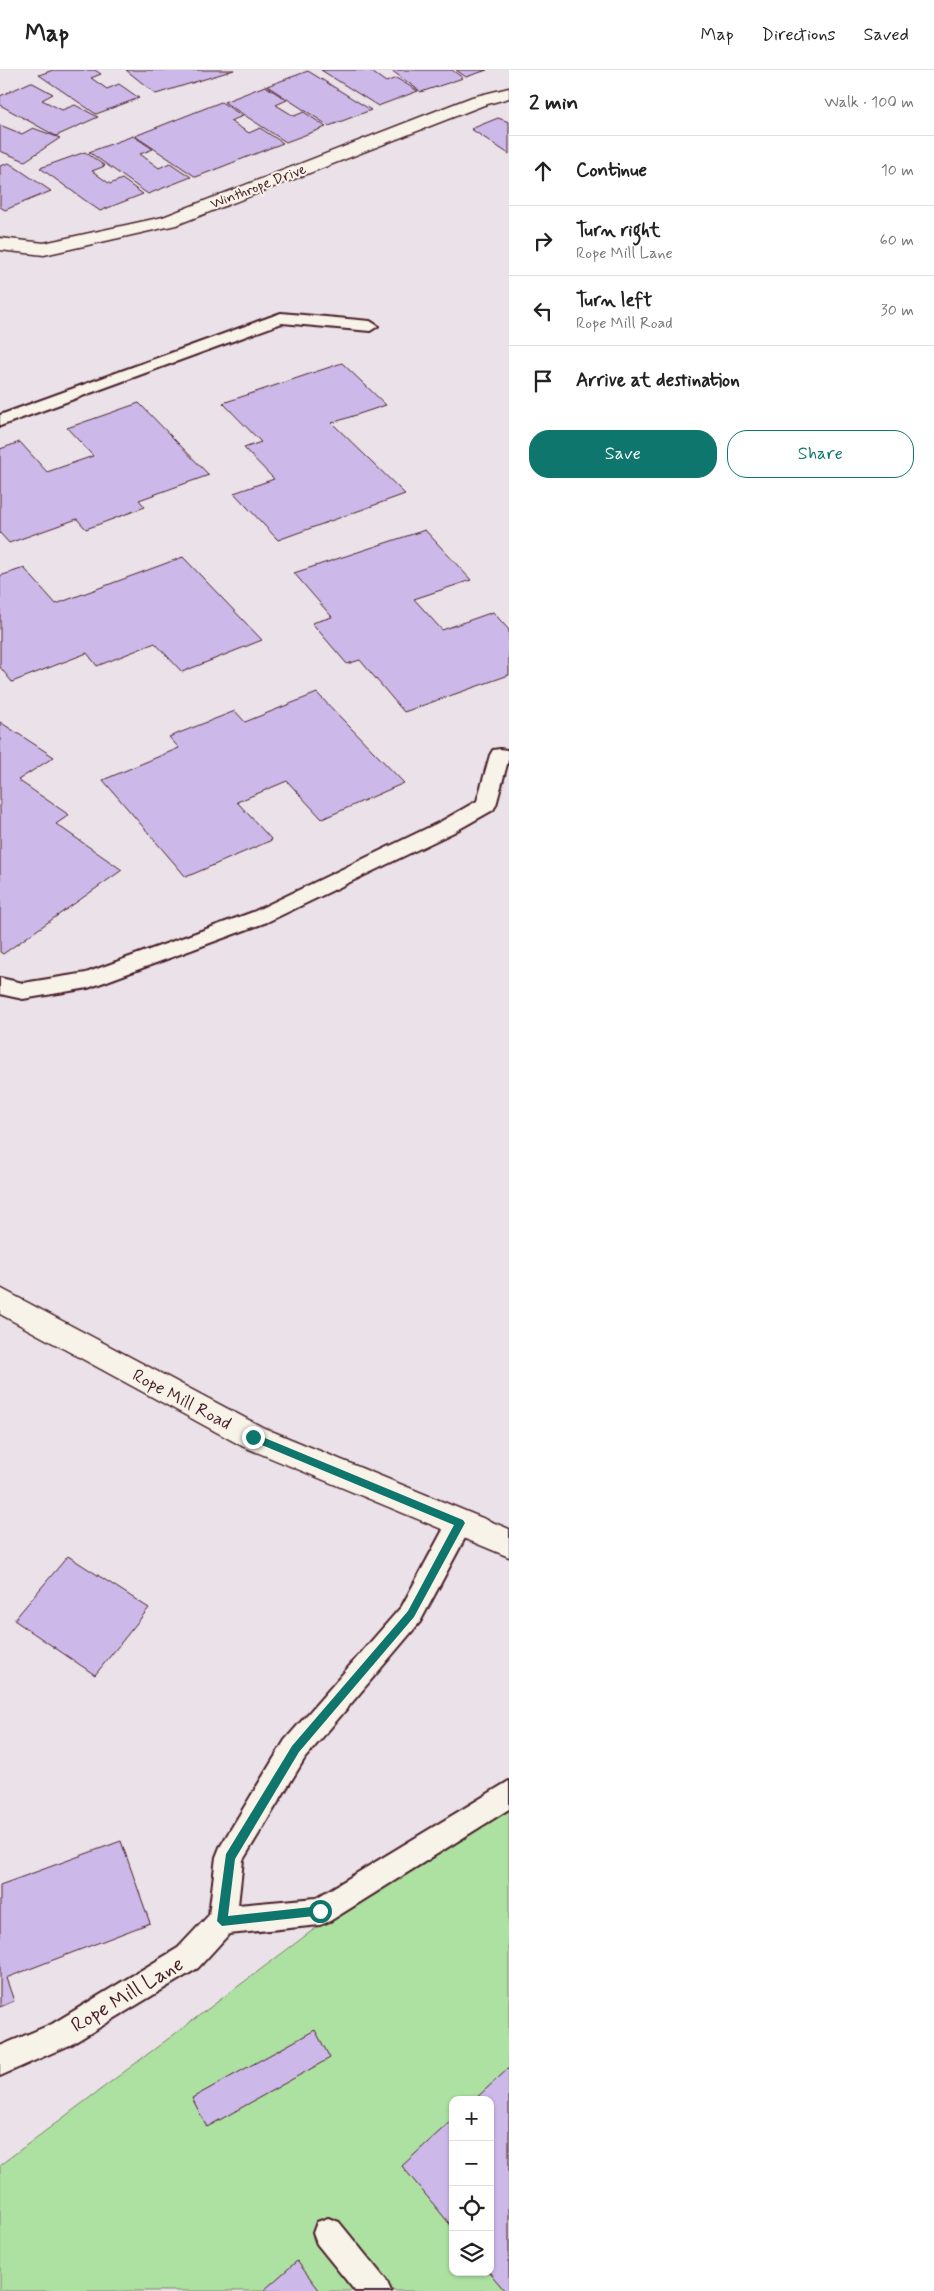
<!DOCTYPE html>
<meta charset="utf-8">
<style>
:root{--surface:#fff;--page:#f2f2f2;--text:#222;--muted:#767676;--line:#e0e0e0;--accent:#0f766e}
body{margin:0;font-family:Mynerve,sans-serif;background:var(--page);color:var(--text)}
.controls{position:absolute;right:15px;bottom:15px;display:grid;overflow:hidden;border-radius:10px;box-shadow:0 1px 4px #0004}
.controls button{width:45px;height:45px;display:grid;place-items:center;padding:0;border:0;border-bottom:1px solid var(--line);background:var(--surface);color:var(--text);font:25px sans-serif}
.stop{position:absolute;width:15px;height:15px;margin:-11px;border:4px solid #0f766e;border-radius:50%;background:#fff}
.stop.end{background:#0f766e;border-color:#fff;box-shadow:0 1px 5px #0008}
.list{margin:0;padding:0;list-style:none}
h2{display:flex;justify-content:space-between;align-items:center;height:65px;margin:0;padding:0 20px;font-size:21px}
h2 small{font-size:16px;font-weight:400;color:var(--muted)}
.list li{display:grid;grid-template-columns:32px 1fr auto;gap:15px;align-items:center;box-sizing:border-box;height:70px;padding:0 20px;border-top:1px solid var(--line)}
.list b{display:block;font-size:19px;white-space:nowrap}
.list p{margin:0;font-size:16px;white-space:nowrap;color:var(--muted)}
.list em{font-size:16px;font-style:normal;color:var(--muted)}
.actions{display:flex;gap:10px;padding:15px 20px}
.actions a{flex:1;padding:11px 0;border:1px solid var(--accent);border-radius:20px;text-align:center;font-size:18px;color:var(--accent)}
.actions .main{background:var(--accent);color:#fff}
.icon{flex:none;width:28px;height:28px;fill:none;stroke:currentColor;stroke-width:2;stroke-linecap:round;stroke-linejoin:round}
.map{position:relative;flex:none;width:509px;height:2221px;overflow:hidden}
header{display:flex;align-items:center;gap:30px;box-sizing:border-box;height:70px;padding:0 25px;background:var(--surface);border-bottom:1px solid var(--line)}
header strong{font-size:24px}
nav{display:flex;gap:28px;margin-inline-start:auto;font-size:18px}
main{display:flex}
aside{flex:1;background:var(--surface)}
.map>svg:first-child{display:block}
.green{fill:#ade1a2;stroke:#7c8066;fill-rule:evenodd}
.building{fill:#cdb9e9;stroke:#4a1f2b}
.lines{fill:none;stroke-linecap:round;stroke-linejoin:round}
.lane-casing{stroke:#4a1f2b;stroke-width:4}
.street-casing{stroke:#4a1f2b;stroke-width:3}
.lane{fill:#f7f3e8;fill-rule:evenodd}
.street{fill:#f7f3e8;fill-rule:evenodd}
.route{fill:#0f766e}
.labels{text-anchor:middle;stroke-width:4;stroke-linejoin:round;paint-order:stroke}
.far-street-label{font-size:15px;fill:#4a1f2b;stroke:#f7f3e8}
.street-label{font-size:18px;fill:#4a1f2b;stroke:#f7f3e8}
.near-street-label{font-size:21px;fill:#4a1f2b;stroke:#f7f3e8}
</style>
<header>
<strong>Map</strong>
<nav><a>Map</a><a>Directions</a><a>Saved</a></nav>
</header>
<main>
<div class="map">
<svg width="509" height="2221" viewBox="0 0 509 2221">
<rect width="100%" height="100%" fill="#eae2e8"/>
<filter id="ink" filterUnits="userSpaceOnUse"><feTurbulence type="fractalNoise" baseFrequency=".02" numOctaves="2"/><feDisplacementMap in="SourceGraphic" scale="10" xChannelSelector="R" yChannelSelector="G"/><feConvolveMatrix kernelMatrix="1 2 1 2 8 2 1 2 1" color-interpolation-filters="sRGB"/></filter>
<g filter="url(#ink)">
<path class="green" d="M509 1713V2221H0V2095ZM453 2030H490V2202H453Z"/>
<g class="building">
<polygon points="53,0 95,0 101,4 91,8 107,19 119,14 139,28 96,44 39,5"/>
<polygon points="126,0 234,0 156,24"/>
<polygon points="321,0 369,0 386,12 396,8 418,21 378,36"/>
<polygon points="391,0 452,0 463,8 421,22"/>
<polygon points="456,0 487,0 466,7"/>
<polygon points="308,1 371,40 329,56 267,16"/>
<polygon points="31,12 53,24 42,30 62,40 75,35 98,47 56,66 0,35 0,26"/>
<polygon points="265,16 287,30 276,35 294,46 304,42 326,57 286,72 224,32"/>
<polygon points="221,32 243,46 230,51 249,63 260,58 283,73 196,107 135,66"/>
<polygon points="498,48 509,52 509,84 471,59"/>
<polygon points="0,55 22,64 33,58 60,68 25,91 0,81"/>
<polygon points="133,66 153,79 140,84 159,98 170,93 191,107 148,124 89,82"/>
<polygon points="85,82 105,96 92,101 110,114 122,109 143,124 100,141 40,98"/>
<polygon points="9,93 51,121 5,140 0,137 0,96"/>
<polygon points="342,293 386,335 332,353 405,424 278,470 234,423 274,409 244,378 261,372 223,333"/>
<polygon points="139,333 209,405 139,430 145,437 86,459 77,449 9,473 0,463 0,379 20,372 47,402 93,386 67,358"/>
<polygon points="425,460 471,510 414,529 442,560 493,542 509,560 509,605 404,642 360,590 347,594 312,553 332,547 294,503"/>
<polygon points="183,487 262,570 182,602 155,573 97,596 87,583 12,612 0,597 0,506 24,498 56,534"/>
<polygon points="317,623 404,713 322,749 287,711 237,732 272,770 186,807 103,710 179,678 169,667 235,641 245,652"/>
<polygon points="0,652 54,687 18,710 69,745 56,754 122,800 3,884 0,882"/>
<polygon points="68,1486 149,1538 95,1605 14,1550"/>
<polygon points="121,1771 150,1853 6,1908 14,1931 0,1937 0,1815"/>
<polygon points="315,1960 330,1988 207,2057 192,2028"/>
<polygon points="509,1998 509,2221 505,2221 489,2202 490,2030 474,2030"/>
<polygon points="453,2049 453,2158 402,2096"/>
<polygon points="297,2191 320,2221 263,2221"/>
</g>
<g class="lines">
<defs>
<g id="lane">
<polygon points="281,243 370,251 378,256 370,261 282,253 0,356 0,345"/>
<polygon points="500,679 507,680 509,687 496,735 493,740 454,762 267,852 88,918 23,929 0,924 0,908 23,913 86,903 253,842 440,752 477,731 490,685 493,680"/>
<polygon points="460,1442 469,1445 473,1453 420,1552 305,1688 243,1790 238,1835 316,1828 509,1711 509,1739 330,1851 320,1855 229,1864 198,1898 72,1974 0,2006 0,1976 52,1954 178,1878 209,1845 216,1787 220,1777 285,1670 402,1536 451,1445"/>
<polygon points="328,2148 339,2152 386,2210 391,2221 355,2221 317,2174 313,2163 317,2152"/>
</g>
<g id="street">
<polygon points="509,18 509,28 484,35 176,155 44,185 0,180 0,168 44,173 163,147 472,27"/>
<polygon points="0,1218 264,1358 509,1459 509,1487 242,1376 0,1244"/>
</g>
</defs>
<use href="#lane" class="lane-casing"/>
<use href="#street" class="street-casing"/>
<use href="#lane" class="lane"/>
<use href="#street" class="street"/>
</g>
</g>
<polygon class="route" points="253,1363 463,1450 465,1453 414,1547 299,1682 235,1789 228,1846 320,1836 325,1841 324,1845 222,1856 217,1851 226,1784 292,1676 408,1541 454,1455 250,1370 249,1367"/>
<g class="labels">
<g class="far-street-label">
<text transform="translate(258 116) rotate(-21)" y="5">Winthrope Drive</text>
</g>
<g class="street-label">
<text transform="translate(182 1329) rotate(28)" y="6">Rope Mill Road</text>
</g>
<g class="near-street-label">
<text transform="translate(127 1924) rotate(-31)" y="7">Rope Mill Lane</text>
</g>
</g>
</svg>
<div class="controls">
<button>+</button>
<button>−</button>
<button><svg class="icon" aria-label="locate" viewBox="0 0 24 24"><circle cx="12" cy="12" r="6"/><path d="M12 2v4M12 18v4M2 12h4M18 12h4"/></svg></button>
<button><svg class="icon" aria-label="layers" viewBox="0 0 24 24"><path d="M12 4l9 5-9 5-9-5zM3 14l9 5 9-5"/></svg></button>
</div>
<div class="stop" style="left:320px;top:1841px"></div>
<div class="stop end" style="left:253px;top:1367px"></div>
</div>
<aside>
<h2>2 min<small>Walk · 100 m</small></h2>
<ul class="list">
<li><svg class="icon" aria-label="ahead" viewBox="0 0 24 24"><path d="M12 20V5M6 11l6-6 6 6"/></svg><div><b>Continue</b></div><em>10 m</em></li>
<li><svg class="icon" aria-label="right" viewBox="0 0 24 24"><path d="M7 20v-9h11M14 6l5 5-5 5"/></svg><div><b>Turn right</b><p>Rope Mill Lane</p></div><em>60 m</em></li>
<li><svg class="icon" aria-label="left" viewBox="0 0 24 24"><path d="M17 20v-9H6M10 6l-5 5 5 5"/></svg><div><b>Turn left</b><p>Rope Mill Road</p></div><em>30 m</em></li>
<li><svg class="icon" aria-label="arrive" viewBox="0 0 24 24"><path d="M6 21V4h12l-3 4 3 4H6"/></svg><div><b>Arrive at destination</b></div></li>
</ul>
<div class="actions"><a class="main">Save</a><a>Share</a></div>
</aside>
</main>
